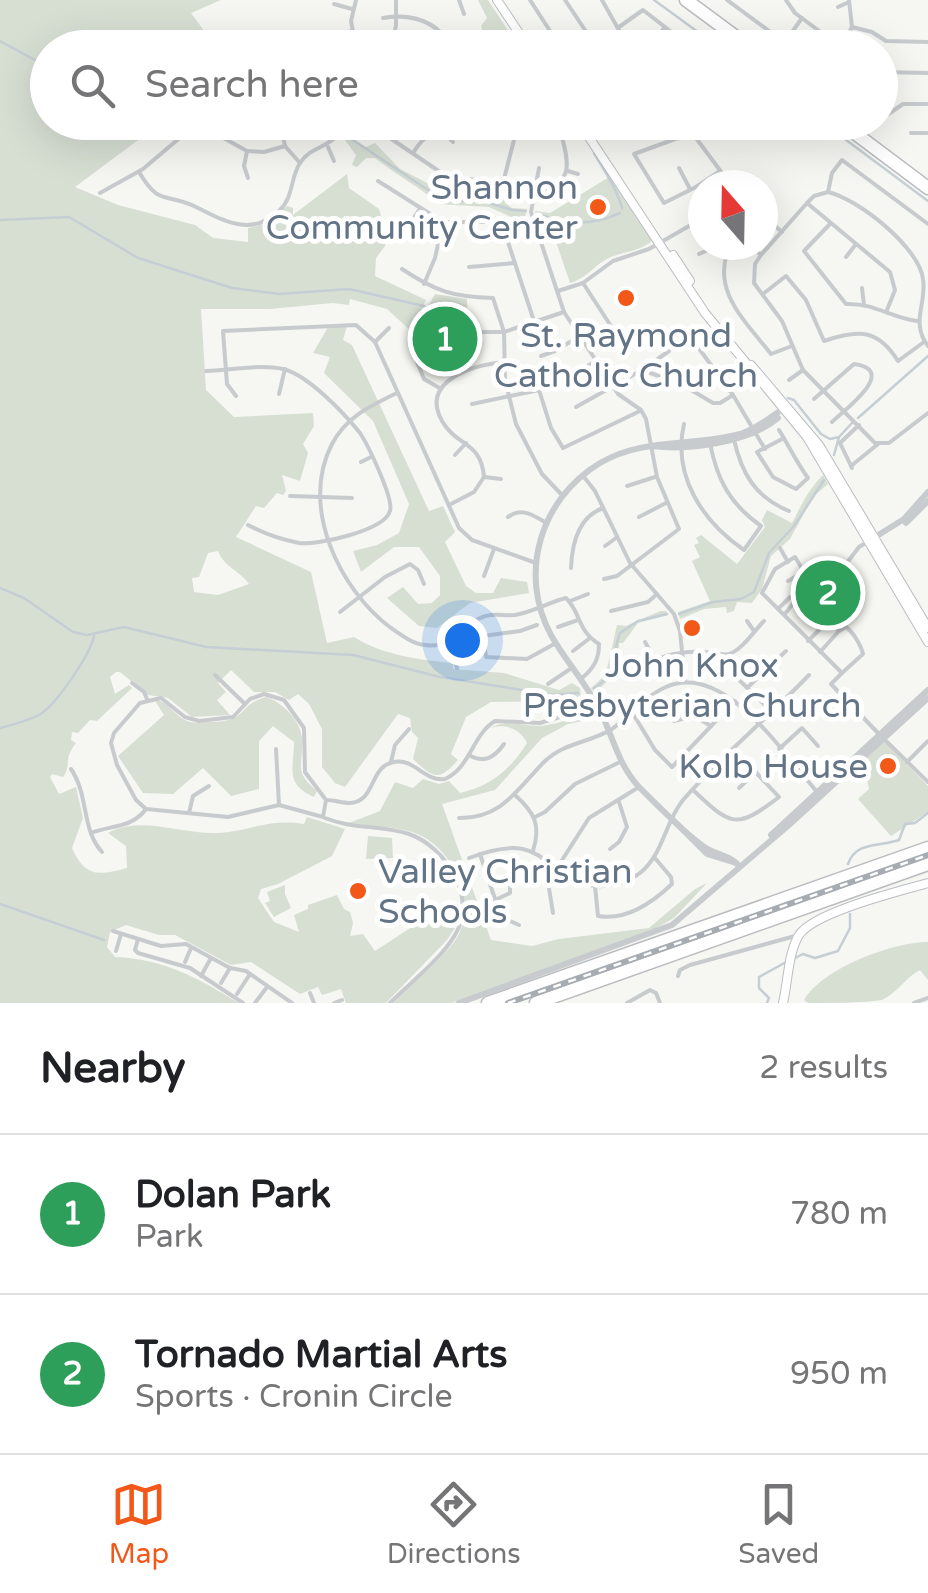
<!DOCTYPE html>
<meta charset="utf-8">
<style>
:root{--surface:#fff;--page:#f2f2f2;--text:#202124;--muted:#757577;--line:#e0e0e0;--accent:#f25817}
body{margin:0;font-family:"Varela Round",sans-serif;background:var(--page);color:var(--text)}
.compass{position:absolute;left:688px;top:170px;width:90px;height:90px;border-radius:50%;background:var(--surface);box-shadow:0 10px 40px #0002;rotate:340deg}
.you{position:absolute;left:462px;top:640px;width:35px;height:35px;margin:-25px;border:8px solid #fff;border-radius:50%;background:#1a73e8;box-shadow:0 0 0 15px #1a73e833}
.badge{display:grid;place-items:center;width:65px;height:65px;border-radius:50%;background:var(--accent);color:#fff;font-size:32px;font-weight:700}
.pin{position:absolute;translate:-50% -50%;border:5px solid #fff;box-shadow:0 2px 10px #0006}
.list{margin:0;padding:0;list-style:none}
h2{display:flex;justify-content:space-between;align-items:center;height:130px;margin:0;padding:0 40px;font-size:42px}
h2 small{font-size:32px;font-weight:400;color:var(--muted)}
.list li{display:grid;grid-template-columns:65px 1fr auto;gap:30px;align-items:center;box-sizing:border-box;height:160px;padding:0 40px;border-top:2px solid var(--line)}
.list b{display:block;font-size:38px;white-space:nowrap}
.list p{margin:0;font-size:32px;white-space:nowrap;color:var(--muted)}
.list em{font-size:32px;font-style:normal;color:var(--muted)}
.icon{flex:none;width:55px;height:55px;fill:none;stroke:currentColor;stroke-width:2;stroke-linecap:round;stroke-linejoin:round}
.map{position:relative;flex:none;width:928px;height:1003px;overflow:hidden}
.search{position:absolute;background:var(--surface);box-shadow:0 10px 40px #0002;left:30px;right:30px;top:30px;height:110px;display:flex;align-items:center;gap:25px;box-sizing:border-box;padding:0 35px;border-radius:55px;color:var(--muted);font-size:38px}
.sheet{height:450px;background:var(--surface)}
nav{display:flex;justify-content:space-around;align-items:center;box-sizing:border-box;height:140px;border-top:2px solid var(--line);background:var(--surface);font-size:28px;color:var(--muted)}
nav a{display:grid;justify-items:center;gap:5px}
nav .on{color:var(--accent)}
.map>svg:first-child{display:block}
.green{fill:#d7dfd3;fill-rule:evenodd}
.lines{fill:none;stroke-linecap:round;stroke-linejoin:round}
.stream{stroke:#c5ced4;stroke-width:2.5}
.secondary-casing{stroke:#babec3;stroke-width:10}
.motorway-casing{stroke:#babcbf;stroke-width:15}
.minor{stroke:#c8cbce;stroke-width:4}
.tertiary{stroke:#c8cbce;stroke-width:6}
.secondary{stroke:#fff;stroke-width:8}
.motorway{stroke:#fff;stroke-width:12}
.rail-casing{stroke:#a7acb2;stroke-width:6}
.rail{stroke:#fff;stroke-width:2.5;stroke-dasharray:8;stroke-linecap:butt}
.poi-dot{fill:#f25817;stroke:#fff;stroke-width:4}
.labels{text-anchor:middle;stroke-width:10;stroke-linejoin:round;paint-order:stroke}
.poi-label{font-size:35px;fill:#637486;stroke:#fff;text-anchor:end}
</style>
<div class="map">
<svg width="928" height="1003" viewBox="0 0 928 1003">
<rect width="100%" height="100%" fill="#f6f6f2"/>
<g class="green">
<path d="M0 0H221L191 13 208 36 197 47 48 48V122L161 123 75 187 118 205 195 225 213 238 248 242V228L264 224 287 206 293 208V215L347 174 349 188 379 209 386 233 385 246 376 258 375 276 426 300 411 331 387 309 350 299 349 305 333 303 270 309H201L206 390 234 417 313 413 314 426 303 444 308 453 300 481 282 475 286 491 283 495 277 493 264 508 256 506 236 537 311 572 327 643 354 637C382 655 420 660 453 663V669L504 673 559 690 572 683 580 688 581 698 578 701 491 702 466 717 451 754 458 760C439 782 433 778 413 759L418 738 412 732 410 718 398 714 345 787 335 783 322 767V729L309 704 298 694 289 700 275 692H254L231 670 218 683 226 692 217 700 230 715 192 717 168 698 148 695 120 672H116L110 677 115 694 129 685 132 688 97 721 90 720 78 733 72 732 71 740 76 743C63 759 72 765 63 777L52 774 50 777 59 794 76 787 83 818 72 848C85 877 98 876 127 868L126 846 108 833C140 815 179 834 216 833 248 832 268 818 304 824L307 817 345 829 332 856 278 884 261 889 258 898 274 922 299 932 294 915 308 909V905L337 895 344 909 350 912 353 923 350 936 363 934 375 951 427 917 455 928 447 940 386 1003H346L341 989 322 995 318 987 300 994 251 962 231 965 175 935H159L126 925 110 932 107 947 115 957C164 959 198 978 239 1003H0ZM218 551C224 567 240 571 249 584L218 595 194 592 192 578 199 577 208 553Z"/>
<polygon points="478,0 488,0 519,47 477,47 473,42 484,34 481,26 487,18"/>
<path d="M349 137 366 147 375 143 400 169 435 187 442 197C453 199 457 196 468 195 480 193 493 196 505 197V203L512 208 527 209 525 218 511 217 489 207 438 204C419 186 396 175 375 158H366L357 167 352 165 356 155 345 140Z"/>
<path d="M611 176 652 241C638 253 620 251 605 260 592 268 586 278 570 283L549 221 542 218 537 222 535 211 550 213Z"/>
<polygon points="435,294 467,299 469,366 447,377 415,330"/>
<polygon points="347,326 343,340 352,345 429,511 443,506 455,532 445,542 466,586 476,593 493,593 501,578 527,582 529,593 470,603 437,628 419,626 387,598 403,587 418,604 432,603 440,595 440,576 419,547 394,547 361,572 353,551 377,545 399,533 409,504 373,421 324,373 330,357 313,353 328,327"/>
<path d="M823 475 828 484 813 497 790 539 771 556 762 589 752 603 737 602 734 611 727 613 726 607 704 609 680 619 678 612 710 601 692 561 700 557 694 545 699 543 696 538 701 535 737 564 765 527 762 520 767 510 792 523C802 504 808 490 823 475Z"/>
<path d="M660 611H666L668 615 638 623 623 643H619C621 669 613 675 595 694L591 688 601 679 608 665 617 625 626 626Z"/>
<path d="M266 697C282 702 301 720 302 739 304 764 292 771 317 791L314 797C284 784 294 768 294 742L273 726 259 741V789L231 796 203 768 173 794 143 793 118 756 164 715 154 699C169 702 174 715 187 721 195 724 202 722 211 722 250 721 236 705 266 697Z"/>
<path d="M588 715 597 718 568 724 542 738 495 790 442 804 491 940 532 946 559 939 649 928 695 889 707 883 674 918 642 936 452 1003H393C413 983 437 964 454 942 481 905 452 844 412 832 392 826 369 826 349 823L380 811 395 782 413 788 423 779 439 784 449 781 460 793C490 787 511 769 527 743 521 729 505 723 490 728 509 717 527 729 547 725 561 723 574 717 588 715Z"/>
<polygon points="883,740 928,786 928,812 891,836 858,799 869,789 867,779 855,765"/>
<polygon points="368,836 392,838 393,858 366,859"/>
<polygon points="285,885 285,894 291,908 274,917 265,903 270,901 267,892"/>
<path d="M928 942V980L920 970C906 977 898 992 882 1000 862 1003 830 1003 808 1003L804 1000C823 968 893 942 928 942Z"/>
</g>
<g class="lines">
<g class="stream">
<polyline points="654,0 720,48"/>
<polyline points="0,41 48,67"/>
<polyline points="822,122 928,201"/>
<polyline points="344,134 443,200 486,202 512,210 526,211"/>
<path d="M594 153C604 170 617 189 622 208"/>
<path d="M537 214C569 224 589 227 620 213"/>
<polyline points="0,220 69,217 138,258 232,288 279,294 349,289 424,306"/>
<polyline points="788,398 794,400 821,434 830,439 839,437"/>
<polyline points="858,418 928,356"/>
<polyline points="834,455 839,437 852,423"/>
<polyline points="0,588 24,598 73,632 87,635 124,627 206,647 353,655 440,677 554,695 578,693"/>
<polyline points="679,614 713,602 741,599 754,592 769,553 794,526 824,480"/>
<path d="M594 688C616 676 612 653 620 633L638 621 667 614"/>
<path d="M0 728C12 725 27 721 39 715 56 705 90 655 94 636"/>
<path d="M848 864C856 841 879 847 899 840L905 824 915 823 928 813"/>
<polyline points="0,904 104,940"/>
<polyline points="795,958 803,954 815,958 838,951 850,928 850,914"/>
<polyline points="767,1003 769,998 759,988 759,977 788,961"/>
</g>
<defs>
<g id="secondary">
<polyline points="497,0 529,48"/>
<polyline points="579,122 705,313 807,437 928,642"/>
<polyline points="673,255 690,281"/>
<polyline points="751,365 819,445 928,628"/>
<path d="M783 1003C788 982 788 953 799 935 814 912 900 891 928 883"/>
</g>
<g id="motorway">
<polyline points="686,0 751,48"/>
<polyline points="840,122 928,188"/>
<polyline points="488,1003 928,848"/>
<polyline points="536,1003 928,864"/>
</g>
</defs>
<use href="#secondary" class="secondary-casing"/>
<use href="#motorway" class="motorway-casing"/>
<g class="minor">
<polyline points="356,0 351,21 356,48"/>
<polyline points="459,0 464,14"/>
<polyline points="530,0 561,48"/>
<polyline points="565,0 597,48"/>
<polyline points="602,0 629,48"/>
<polyline points="727,0 792,48"/>
<polyline points="786,0 795,13 842,48"/>
<polyline points="334,4 352,9"/>
<polyline points="838,7 849,2"/>
<path d="M383 18C413 13 437 21 453 48"/>
<polyline points="619,27 643,10 692,48"/>
<polyline points="852,27 872,32 886,41 928,42"/>
<polyline points="658,36 665,27"/>
<polyline points="785,42 802,18"/>
<polyline points="841,47 852,27 849,0"/>
<path d="M287 48C308 31 329 37 353 31"/>
<polyline points="390,48 396,26 396,0"/>
<polyline points="880,72 928,73"/>
<polyline points="887,115 903,104 928,104"/>
<polyline points="280,122 285,146 300,163"/>
<path d="M379 122 390 138 446 176 543 189C574 183 568 160 562 137L568 122"/>
<polyline points="684,122 731,185"/>
<polyline points="700,122 678,138 634,154 664,203 696,187 720,171"/>
<polyline points="614,128 630,122"/>
<polyline points="911,133 928,133"/>
<polyline points="328,147 334,161"/>
<polyline points="247,151 244,166 248,178"/>
<path d="M413 153C423 137 437 122 453 142"/>
<polyline points="539,168 531,212 564,312 618,394 641,410 646,419 657,477 679,529 617,576 604,579"/>
<polyline points="679,168 690,189"/>
<polyline points="568,171 578,174"/>
<path d="M139 172C160 207 164 192 194 206 223 220 250 238 279 211 294 197 290 178 300 163 313 143 335 150 344 122"/>
<polyline points="378,181 443,222 487,222 504,230 535,324"/>
<polyline points="503,183 515,136 506,122"/>
<polyline points="828,192 814,196 807,203 761,255 755,264 754,283 782,321 803,370 875,443 889,443 928,413"/>
<path d="M828 192C858 199 919 247 923 279 927 304 910 322 928 346"/>
<polyline points="828,192 832,173 842,160 928,224"/>
<polyline points="100,193 143,169 189,130 209,130 247,151 264,152 285,146"/>
<polyline points="807,203 890,272 895,290 887,310"/>
<polyline points="763,216 782,232"/>
<polyline points="411,222 419,210"/>
<path d="M829 225 804 251 846 304C875 303 891 318 917 321"/>
<polyline points="474,235 475,221"/>
<path d="M731 245C708 288 746 322 771 354L792 346"/>
<polyline points="750,245 761,255"/>
<polyline points="699,254 710,249 728,251"/>
<polyline points="846,257 856,244"/>
<polyline points="469,267 515,263"/>
<path d="M402 269C435 291 453 297 493 298L504 332 505 380 516 424 542 474 562 495"/>
<polyline points="583,283 620,340"/>
<polyline points="424,284 435,258 443,222"/>
<polyline points="862,288 864,305"/>
<polyline points="558,291 583,283 613,261 649,249 703,218"/>
<path d="M763 294 786 276 806 300 824 341C859 329 878 329 898 361L924 342"/>
<polyline points="483,332 504,332 564,312"/>
<polyline points="692,339 733,395"/>
<polyline points="375,342 389,328"/>
<polyline points="541,356 555,351 580,336"/>
<polyline points="417,362 424,379 441,389"/>
<polyline points="649,370 652,363 669,351"/>
<path d="M206 371C230 370 260 364 283 369 308 375 344 413 360 433 368 445 394 499 390 511 384 531 318 545 299 543 283 540 263 533 248 525"/>
<polyline points="789,380 803,370"/>
<polyline points="539,390 551,428 563,448"/>
<path d="M397 393C370 406 346 417 332 444 299 507 340 590 391 628 401 635 413 644 425 645 452 649 458 629 478 619 491 612 502 616 515 615 534 612 549 602 566 598 582 614 576 629 599 644 599 659 594 668 582 678"/>
<polyline points="279,394 285,369"/>
<polyline points="236,396 227,384 223,331 356,325 375,342 459,528 472,540 536,563"/>
<path d="M814 399 854 364C900 370 843 411 832 422"/>
<polyline points="472,404 539,390 568,378 594,362"/>
<polyline points="576,407 642,370 681,384 713,403 720,403 733,395 765,449"/>
<path d="M684 424C672 476 703 522 744 550L761 526C730 504 717 480 710 443"/>
<path d="M779 430C789 446 797 463 808 478L796 489 773 477 757 452 784 438"/>
<path d="M734 440C742 474 755 497 789 511"/>
<polyline points="563,448 640,411"/>
<polyline points="455,455 466,443"/>
<polyline points="361,462 371,457"/>
<polyline points="851,466 878,444"/>
<polyline points="852,468 840,443 859,425"/>
<polyline points="484,477 501,479"/>
<polyline points="584,477 595,491 630,563 674,614 680,631 685,682"/>
<polyline points="627,486 655,477"/>
<polyline points="290,496 352,498"/>
<path d="M449 505 474 492 484 477C481 441 457 447 442 421 419 380 475 365 504 362"/>
<path d="M508 517C522 507 532 515 545 522"/>
<polyline points="639,517 666,503"/>
<polyline points="605,546 616,538"/>
<polyline points="780,548 788,562"/>
<path d="M795 557 809 580 815 584 839 631 846 627C853 632 861 645 863 654L842 673 762 593 775 569Z"/>
<path d="M571 568C572 543 578 517 603 508"/>
<polyline points="484,576 494,549"/>
<polyline points="788,581 804,572"/>
<polyline points="815,584 846,564 859,547 869,541"/>
<polyline points="570,601 588,594"/>
<polyline points="778,609 790,597 797,599 784,615"/>
<polyline points="611,611 648,602 657,594"/>
<polyline points="812,611 825,603"/>
<polyline points="340,612 385,577 410,564 418,570 424,584"/>
<polyline points="747,621 754,631"/>
<polyline points="537,625 520,631 483,636 486,657 527,659 556,643"/>
<polyline points="558,627 578,620"/>
<polyline points="808,641 819,630"/>
<polyline points="449,642 457,668"/>
<polyline points="645,642 654,658"/>
<polyline points="573,651 590,638"/>
<polyline points="820,652 839,631"/>
<polyline points="726,657 728,669 773,713"/>
<path d="M629 673C654 658 676 650 705 652 713 652 721 656 729 654 742 650 754 631 764 621"/>
<polyline points="842,673 831,684 878,733"/>
<polyline points="215,675 245,704"/>
<polyline points="132,683 144,692 147,699"/>
<polyline points="548,684 573,667"/>
<polyline points="749,686 786,651"/>
<polygon points="264,694 284,700 304,728 305,772 326,800 323,817 279,805 228,817 146,809 136,800 117,765 111,743 114,733 140,703 161,698 185,717 199,721 233,717 250,699"/>
<polyline points="632,712 655,750 672,767 735,701"/>
<polyline points="567,715 592,699"/>
<polyline points="674,721 694,716 711,726"/>
<polyline points="885,740 928,782"/>
<polyline points="276,749 279,805"/>
<polyline points="779,749 802,728 818,746"/>
<path d="M469 755C484 764 495 757 504 744"/>
<polyline points="391,762 395,745 409,729"/>
<polyline points="907,762 928,741"/>
<path d="M71 769C89 795 81 829 102 852"/>
<polyline points="739,788 756,772"/>
<path d="M693 790C731 826 736 830 779 797L734 749"/>
<path d="M515 795C535 813 541 825 533 851"/>
<path d="M326 800C334 800 342 803 350 803 376 802 369 766 394 762 415 758 424 782 445 779 471 767 472 735 495 721L540 723 596 706"/>
<polyline points="189,813 193,796 209,786"/>
<polyline points="535,817 545,812 575,784 620,762"/>
<path d="M325 818C352 829 381 825 409 834 446 847 478 897 455 935 440 960 411 982 390 1003"/>
<path d="M459 818C502 819 518 788 544 762 564 742 590 743 612 729 630 716 645 696 666 687 725 661 784 755 818 793"/>
<path d="M91 833C112 825 132 828 146 809"/>
<polyline points="610,849 619,842 627,827 619,802"/>
<polyline points="480,854 501,917 519,925"/>
<path d="M469 858C553 826 538 881 597 886 612 887 628 882 640 873 663 855 665 822 683 800 722 755 768 718 809 675"/>
<path d="M595 886 598 916C626 921 652 903 672 884L671 877 654 857"/>
<polyline points="495,900 510,893 510,879"/>
<polyline points="553,913 548,882 589,818 639,787"/>
<polyline points="113,931 161,946 186,944 230,968 246,971 292,1003"/>
<polyline points="138,939 135,950 138,953 190,968 243,1003"/>
<polyline points="116,951 121,934"/>
<polyline points="185,962 191,948"/>
<polyline points="201,976 211,958"/>
<polyline points="678,976 680,970 690,965 795,936"/>
<polyline points="221,983 230,968"/>
<polyline points="310,993 314,1003"/>
<polyline points="237,994 250,974"/>
<polyline points="255,1003 267,987"/>
<polyline points="334,1003 342,1000"/>
<polyline points="627,1003 650,990 656,993 660,1003"/>
<polyline points="914,1003 928,998"/>
</g>
<g class="tertiary">
<path d="M652 446C689 451 750 442 778 418"/>
<polyline points="906,523 928,501"/>
<polyline points="872,539 904,519 928,492"/>
<polyline points="672,819 707,854 736,863"/>
<polyline points="771,835 928,690"/>
<path d="M739 866C731 856 718 855 706 848 688 837 655 803 639 787 618 764 614 739 601 713 588 685 566 662 551 635 518 574 540 499 600 463 644 437 693 447 740 434 759 428 771 416 786 407"/>
<polyline points="459,1003 672,925 789,825 928,698"/>
</g>
<use href="#secondary" class="secondary"/>
<use href="#motorway" class="motorway"/>
<defs>
<polyline id="rail" points="508,1003 928,855"/>
</defs>
<use href="#rail" class="rail-casing"/>
<use href="#rail" class="rail"/>
</g>
<g class="poi-dot">
<circle cx="598" cy="207" r="10"/>
<circle cx="626" cy="298" r="10"/>
<circle cx="692" cy="628" r="10"/>
<circle cx="888" cy="766" r="10"/>
<circle cx="358" cy="891" r="10"/>
</g>
<g class="labels">
<g class="poi-label">
<text x="578" y="199">Shannon<tspan x="578" dy="40">Community Center</tspan></text>
<text x="626" y="347" text-anchor="middle">St. Raymond<tspan x="626" dy="40">Catholic Church</tspan></text>
<text x="692" y="677" text-anchor="middle">John Knox<tspan x="692" dy="40">Presbyterian Church</tspan></text>
<text x="868" y="778">Kolb House</text>
<text x="378" y="883" text-anchor="start">Valley Christian<tspan x="378" dy="40">Schools</tspan></text>
</g>
</g>
</svg>
<svg class="compass" viewBox="-18 -18 36 36"><path d="M0-13l5 13h-10z" fill="#e53935"/><path d="M0 13l5-13h-10z" fill="#757577"/></svg>
<div class="you"></div>
<div class="pin badge" style="left:445px;top:339px;background:#2e9e5b">1</div>
<div class="pin badge" style="left:828px;top:593px;background:#2e9e5b">2</div>
<div class="search"><svg class="icon" aria-label="search" viewBox="0 0 24 24"><circle cx="10" cy="10" r="6"/><path d="M15 15l6 6"/></svg>Search here</div>
</div>
<section class="sheet">
<h2>Nearby<small>2 results</small></h2>
<ul class="list">
<li><span class="badge" style="background:#2e9e5b">1</span><div><b>Dolan Park</b><p>Park</p></div><em>780 m</em></li>
<li><span class="badge" style="background:#2e9e5b">2</span><div><b>Tornado Martial Arts</b><p>Sports · Cronin Circle</p></div><em>950 m</em></li>
</ul>
</section>
<nav>
<a class="on"><svg class="icon" aria-label="map" viewBox="0 0 24 24"><path d="M3 6l6-2 6 2 6-2v14l-6 2-6-2-6 2zM9 4v14M15 6v14"/></svg>Map</a>
<a><svg class="icon" aria-label="directions" viewBox="0 0 24 24"><path d="M12 3l9 9-9 9-9-9zM9 14v-3h6M13 9l2 2-2 2"/></svg>Directions</a>
<a><svg class="icon" aria-label="saved" viewBox="0 0 24 24"><path d="M7 4h10v16l-5-4-5 4z"/></svg>Saved</a>
</nav>
